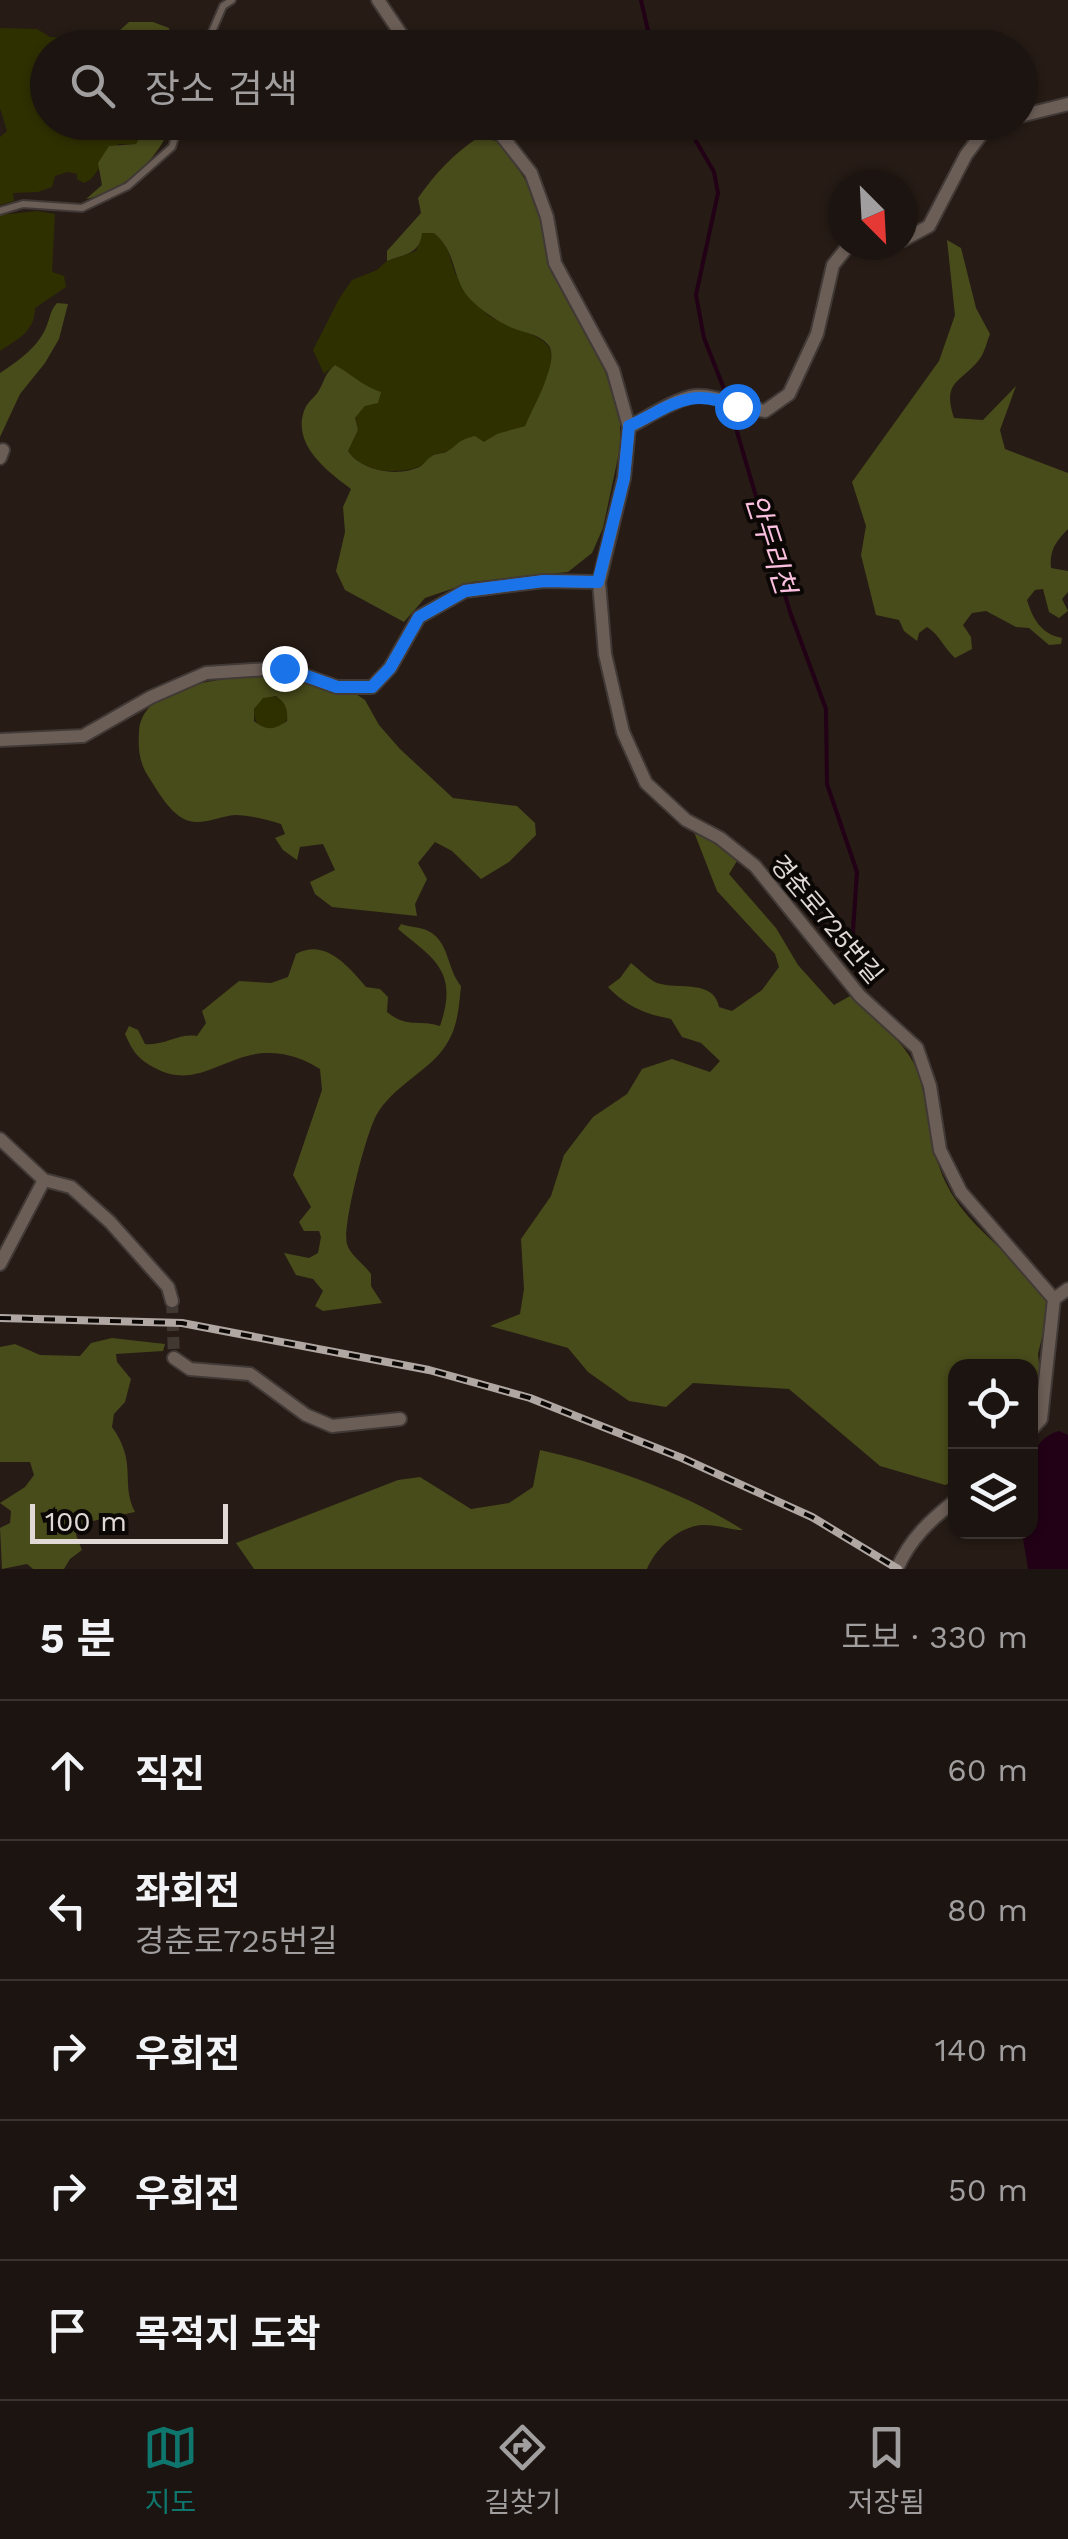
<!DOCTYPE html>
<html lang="ko">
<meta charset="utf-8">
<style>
:root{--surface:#1c1410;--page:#251d19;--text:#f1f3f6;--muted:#a09e9f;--line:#3a3330;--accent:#0f766e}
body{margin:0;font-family:"Work Sans","Noto Sans KR",sans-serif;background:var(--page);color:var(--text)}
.controls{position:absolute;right:30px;bottom:30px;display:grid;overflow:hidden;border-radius:20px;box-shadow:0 2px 8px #0004}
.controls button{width:90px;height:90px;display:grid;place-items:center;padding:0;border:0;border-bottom:2px solid var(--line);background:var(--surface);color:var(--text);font:50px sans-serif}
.compass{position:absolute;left:828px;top:170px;width:90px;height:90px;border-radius:50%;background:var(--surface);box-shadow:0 2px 8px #0004;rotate:156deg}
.scale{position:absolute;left:30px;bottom:25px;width:198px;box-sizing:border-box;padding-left:10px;border:5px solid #e1d9d5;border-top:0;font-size:28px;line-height:35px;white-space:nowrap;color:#e1d9d5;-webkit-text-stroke:8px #0b0705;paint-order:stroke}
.stop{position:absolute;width:30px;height:30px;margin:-22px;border:8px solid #1a73e8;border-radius:50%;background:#fff}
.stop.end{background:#1a73e8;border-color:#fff;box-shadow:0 2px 10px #0008}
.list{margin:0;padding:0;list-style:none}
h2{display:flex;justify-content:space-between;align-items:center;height:130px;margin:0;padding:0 40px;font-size:42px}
h2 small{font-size:32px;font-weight:400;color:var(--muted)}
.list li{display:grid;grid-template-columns:65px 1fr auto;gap:30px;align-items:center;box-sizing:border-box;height:140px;padding:0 40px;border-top:2px solid var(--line)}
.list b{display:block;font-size:38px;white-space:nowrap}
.list p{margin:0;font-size:32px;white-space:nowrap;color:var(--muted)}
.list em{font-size:32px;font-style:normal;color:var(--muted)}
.icon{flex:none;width:55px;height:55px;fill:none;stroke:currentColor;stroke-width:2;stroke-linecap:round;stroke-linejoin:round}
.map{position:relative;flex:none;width:1068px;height:1569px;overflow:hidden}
.search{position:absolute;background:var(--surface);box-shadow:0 2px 8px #0004;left:30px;right:30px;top:30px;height:110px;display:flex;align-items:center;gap:25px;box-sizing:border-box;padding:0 35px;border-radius:55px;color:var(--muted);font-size:38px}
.sheet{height:830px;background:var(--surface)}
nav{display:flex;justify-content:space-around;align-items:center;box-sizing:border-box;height:140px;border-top:2px solid var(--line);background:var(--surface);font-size:28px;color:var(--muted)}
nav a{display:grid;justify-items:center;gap:5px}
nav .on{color:var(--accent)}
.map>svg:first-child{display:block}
.green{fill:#2f3000}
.forest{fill:#484b1a;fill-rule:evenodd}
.water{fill:#220116}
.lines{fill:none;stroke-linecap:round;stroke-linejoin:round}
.stream{stroke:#220116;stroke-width:4}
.street-tunnel{stroke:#423832;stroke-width:12;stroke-dasharray:12 6;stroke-linecap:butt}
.lane-casing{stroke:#413935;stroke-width:10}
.street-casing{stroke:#413935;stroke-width:16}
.lane{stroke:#6b5e57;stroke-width:6}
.street{stroke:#6b5e57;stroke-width:12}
.rail-casing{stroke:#b0a7a3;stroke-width:8}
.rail{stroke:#0b0705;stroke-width:4;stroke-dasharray:11;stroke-linecap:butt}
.route{stroke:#1a73e8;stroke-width:12}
.labels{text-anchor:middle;stroke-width:8;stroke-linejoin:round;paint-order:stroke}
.street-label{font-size:25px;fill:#e1d9d5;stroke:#0b0705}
.water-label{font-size:28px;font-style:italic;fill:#fcc0e0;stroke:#0b0705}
</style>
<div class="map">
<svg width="1068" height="1569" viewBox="0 0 1068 1569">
<rect width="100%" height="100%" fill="#261b15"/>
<g class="green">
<polygon points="0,28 37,29 50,37 99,38 119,31 145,34 165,42 163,48 48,48 48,122 98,123 110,127 116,123 141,123 145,129 136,144 118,144 91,179 84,183 77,179 77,174 67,172 55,176 52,187 38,192 13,193 14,201 0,205 0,137 7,131 0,108"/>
<path d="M37 211 55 214 52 272 64 276 66 287 35 308C35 331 18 339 0 351V215Z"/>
<path d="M422 233H434C453 250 448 259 458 279 463 290 479 307 488 315 503 326 550 335 551 353 553 377 534 405 525 426 509 430 497 437 482 443 468 448 452 450 437 454 428 457 426 464 418 467 396 475 362 472 348 451L358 430 355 418 365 406C361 384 355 376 335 365L324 374 313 350 339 299 352 280 377 270 387 261 416 251Z"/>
<circle cx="271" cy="713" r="17"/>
</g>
<g class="forest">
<polygon points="129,22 153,22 169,28 171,47 163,47 164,42 119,31"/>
<path d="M141 123H170C163 157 121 193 86 199L102 185 98 163 109 146 136 144 145 129Z"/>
<path d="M479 137 500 142 534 193 552 267 602 362 620 418V448L603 528 592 553 568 572 472 582 425 598 404 622 345 590 336 571 345 532 343 507 351 489C328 472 292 445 304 411 307 402 313 399 318 392 325 381 324 374 335 365 352 374 362 386 381 392L378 403 365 406 355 418 358 430 348 451C361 471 399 478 421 466 425 463 428 458 432 456 437 453 443 454 448 451 460 443 458 440 475 436L484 442 497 434 525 426C532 409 542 393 547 376 550 368 554 353 549 346 540 333 521 333 508 326 494 319 481 310 470 299 451 279 458 253 434 233H422C420 254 405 254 387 261V251L421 213 418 198C435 174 454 153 479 137Z"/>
<path d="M947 240 961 248 976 308 990 334C987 341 985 351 981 357 963 383 941 379 954 418L983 420 1016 386 1000 430 1005 449 1068 473V529C1056 541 1049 551 1051 568L1068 571V592L1062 599 1068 611 1059 618 1049 612 1043 589 1035 590 1027 600C1033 619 1041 634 1062 638L1061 644 1049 645 1029 628 1016 627 986 611 972 613 963 625 971 637 972 649 955 658C944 648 939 634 927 627L919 633 917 641 904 631 899 620 876 615 861 555 866 526 852 482 939 361 955 315Z"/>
<path d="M57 303 68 304 59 339 45 363 20 394 0 437V373C18 361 39 347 47 325 51 315 50 311 57 303Z"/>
<path d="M278 671 303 678 328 691 356 694 365 700 379 725 400 749 453 798 517 806 535 823 536 835 509 862 481 879 452 851 435 842 418 863 427 879 415 904 417 916 332 907 315 894 310 882 335 870 323 844 300 847 297 860 283 850 275 838 285 834 281 824C267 820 250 815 235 815 221 816 204 825 189 821 170 815 158 791 148 776 139 762 138 748 139 732 142 678 240 680 278 671ZM276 696C286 703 288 709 287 721 274 730 267 731 254 721V709L263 698Z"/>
<path d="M694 832 704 835 737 861 729 874 776 928 798 965 834 1005 850 996C872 1019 905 1040 917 1070 931 1110 928 1151 949 1189 974 1235 1024 1260 1050 1304L1038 1354 1041 1387 1031 1420 1030 1366H956L955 1481 945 1485 880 1466 789 1389 693 1383 666 1407 629 1401 588 1372 568 1348 490 1326 520 1314 524 1289 521 1239 551 1196 564 1155 593 1117 627 1094 642 1069 672 1059 710 1072 720 1061 701 1043 682 1037 671 1019C646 1014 627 1007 608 987L620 978 631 963C639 969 648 979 657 983 679 990 714 979 719 1007L732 1011 762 990 779 967 775 954 717 891Z"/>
<path d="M401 924C409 927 419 927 426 930 450 940 446 968 461 986 459 1006 458 1027 446 1045 431 1070 392 1086 376 1116 366 1134 342 1227 347 1244 350 1255 364 1264 371 1274V1286L382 1303 323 1311 315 1306 323 1291 313 1279 296 1275 284 1253 309 1258 318 1253 321 1237 319 1231H304L299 1222 311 1207 293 1175 322 1090 320 1069C304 1059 288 1053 268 1053 226 1053 197 1091 155 1068 138 1059 133 1052 125 1034L129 1026 138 1030 145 1044C165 1046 178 1033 197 1036L206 1023 202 1011 239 981 271 983 288 977 296 954C325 938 348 966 366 987L380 989 388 997 387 1012C408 1029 419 1019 440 1026 459 971 434 959 398 929Z"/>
<path d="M112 1338 165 1344 163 1351 116 1354 117 1362 131 1379 125 1402 114 1414 112 1427C138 1463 120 1483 135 1512L88 1522 76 1535 82 1550 70 1559 64 1569H33L27 1564 2 1569 0 1528 10 1523 11 1511 0 1503 25 1487 34 1475 30 1462H0V1347L15 1344 40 1355 80 1356 91 1343Z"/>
<path d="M540 1450C604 1464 688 1494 743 1530 730 1530 715 1524 702 1525 678 1527 656 1548 647 1569H254L236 1543 398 1480 420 1477 471 1509 509 1503 533 1487Z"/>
</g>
<path class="water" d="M1059 1431 1068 1435V1569H1028L1022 1532H1030C1030 1497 1018 1443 1059 1431Z"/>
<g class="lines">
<g class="stream">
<polyline points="641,0 652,48"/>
<polyline points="685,122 714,172 718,193 696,295 704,338 728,399"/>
<polyline points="730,408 790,612 826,709 827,784 857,872 853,931 859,973"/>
</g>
<polyline class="street-tunnel" points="172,1301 174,1358"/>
<defs>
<g id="lane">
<polyline points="205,48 223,6 232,0"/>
<polyline points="0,211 23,204 82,208 128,186 172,147 180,122"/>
</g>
<g id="street">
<polyline points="378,0 401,34 414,48"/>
<polyline points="1020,116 1068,104"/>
<polyline points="491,122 531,173 547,217 555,263 613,370 629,427 624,478 599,582 605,654 623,732 646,783 686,820 720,838 755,866 860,996 917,1048 930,1086 940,1150 961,1192 1054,1299"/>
<polyline points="903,240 929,226 966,155 989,124 995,122"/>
<path d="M629 427C646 418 677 398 695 396 712 394 745 408 765 411L789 394 817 334 833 265 849 245"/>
<polyline points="0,458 3,450"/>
<polyline points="0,740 83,736 151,697 206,673 284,668 337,687 372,687 390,668 419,617 465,591 544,581 599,582"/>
<polyline points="0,1139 44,1180 71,1187 110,1222 168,1287 172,1301"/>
<polyline points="0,1264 44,1180"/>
<polyline points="174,1358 190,1369 250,1374 306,1415 332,1426 400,1419"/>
<polyline points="1030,1431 1041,1419 1054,1299 1068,1289"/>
<path d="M897 1569C909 1540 931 1519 956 1500"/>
</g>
</defs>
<use href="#lane" class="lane-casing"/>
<use href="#street" class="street-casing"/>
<use href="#lane" class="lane"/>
<use href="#street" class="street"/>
<defs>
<polyline id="rail" points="0,1318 182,1323 429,1370 530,1398 682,1458 812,1517 898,1569"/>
</defs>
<use href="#rail" class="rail-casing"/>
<use href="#rail" class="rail"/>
</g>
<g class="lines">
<path class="route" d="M284 668 337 687H372L390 668 419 617 465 591 544 581 598 582 624 478 629 426C674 405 687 387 737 406"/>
</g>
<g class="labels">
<g class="street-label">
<text transform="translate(827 919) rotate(50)" y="9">경춘로725번길</text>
</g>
<g class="water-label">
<text transform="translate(771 544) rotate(72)" y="10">안두리천</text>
</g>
</g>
</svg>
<div class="controls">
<button><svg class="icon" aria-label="locate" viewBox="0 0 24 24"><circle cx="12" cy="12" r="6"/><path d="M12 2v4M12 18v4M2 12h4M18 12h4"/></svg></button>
<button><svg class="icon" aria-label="layers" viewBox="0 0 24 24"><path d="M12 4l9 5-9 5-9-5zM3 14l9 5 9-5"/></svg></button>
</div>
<svg class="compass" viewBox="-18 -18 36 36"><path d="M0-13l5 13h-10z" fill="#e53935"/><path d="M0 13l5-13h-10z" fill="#a09e9f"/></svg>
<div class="scale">100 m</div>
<div class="stop" style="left:737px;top:406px"></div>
<div class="stop end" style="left:284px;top:668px"></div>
<div class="search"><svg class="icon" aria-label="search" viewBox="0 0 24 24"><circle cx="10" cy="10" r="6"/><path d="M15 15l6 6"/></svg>장소 검색</div>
</div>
<section class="sheet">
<h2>5 분<small>도보 · 330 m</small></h2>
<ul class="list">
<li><svg class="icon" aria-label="ahead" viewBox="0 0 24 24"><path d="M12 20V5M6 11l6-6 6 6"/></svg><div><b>직진</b></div><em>60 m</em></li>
<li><svg class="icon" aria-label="left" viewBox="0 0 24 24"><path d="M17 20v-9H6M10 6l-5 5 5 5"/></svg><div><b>좌회전</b><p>경춘로725번길</p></div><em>80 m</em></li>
<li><svg class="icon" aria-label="right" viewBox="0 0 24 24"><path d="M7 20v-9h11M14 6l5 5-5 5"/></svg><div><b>우회전</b></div><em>140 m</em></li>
<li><svg class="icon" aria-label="right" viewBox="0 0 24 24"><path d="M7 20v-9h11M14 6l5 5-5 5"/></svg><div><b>우회전</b></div><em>50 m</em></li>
<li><svg class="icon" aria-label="arrive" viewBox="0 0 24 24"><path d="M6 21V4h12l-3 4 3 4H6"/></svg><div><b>목적지 도착</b></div></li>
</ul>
</section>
<nav>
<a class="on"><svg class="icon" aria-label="map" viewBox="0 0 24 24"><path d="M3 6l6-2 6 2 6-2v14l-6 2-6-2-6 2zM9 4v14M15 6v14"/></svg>지도</a>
<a><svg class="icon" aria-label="directions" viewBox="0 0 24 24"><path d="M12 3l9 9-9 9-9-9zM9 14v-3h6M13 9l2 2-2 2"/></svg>길찾기</a>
<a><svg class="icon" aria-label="saved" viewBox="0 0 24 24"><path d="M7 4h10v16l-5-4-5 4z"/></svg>저장됨</a>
</nav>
